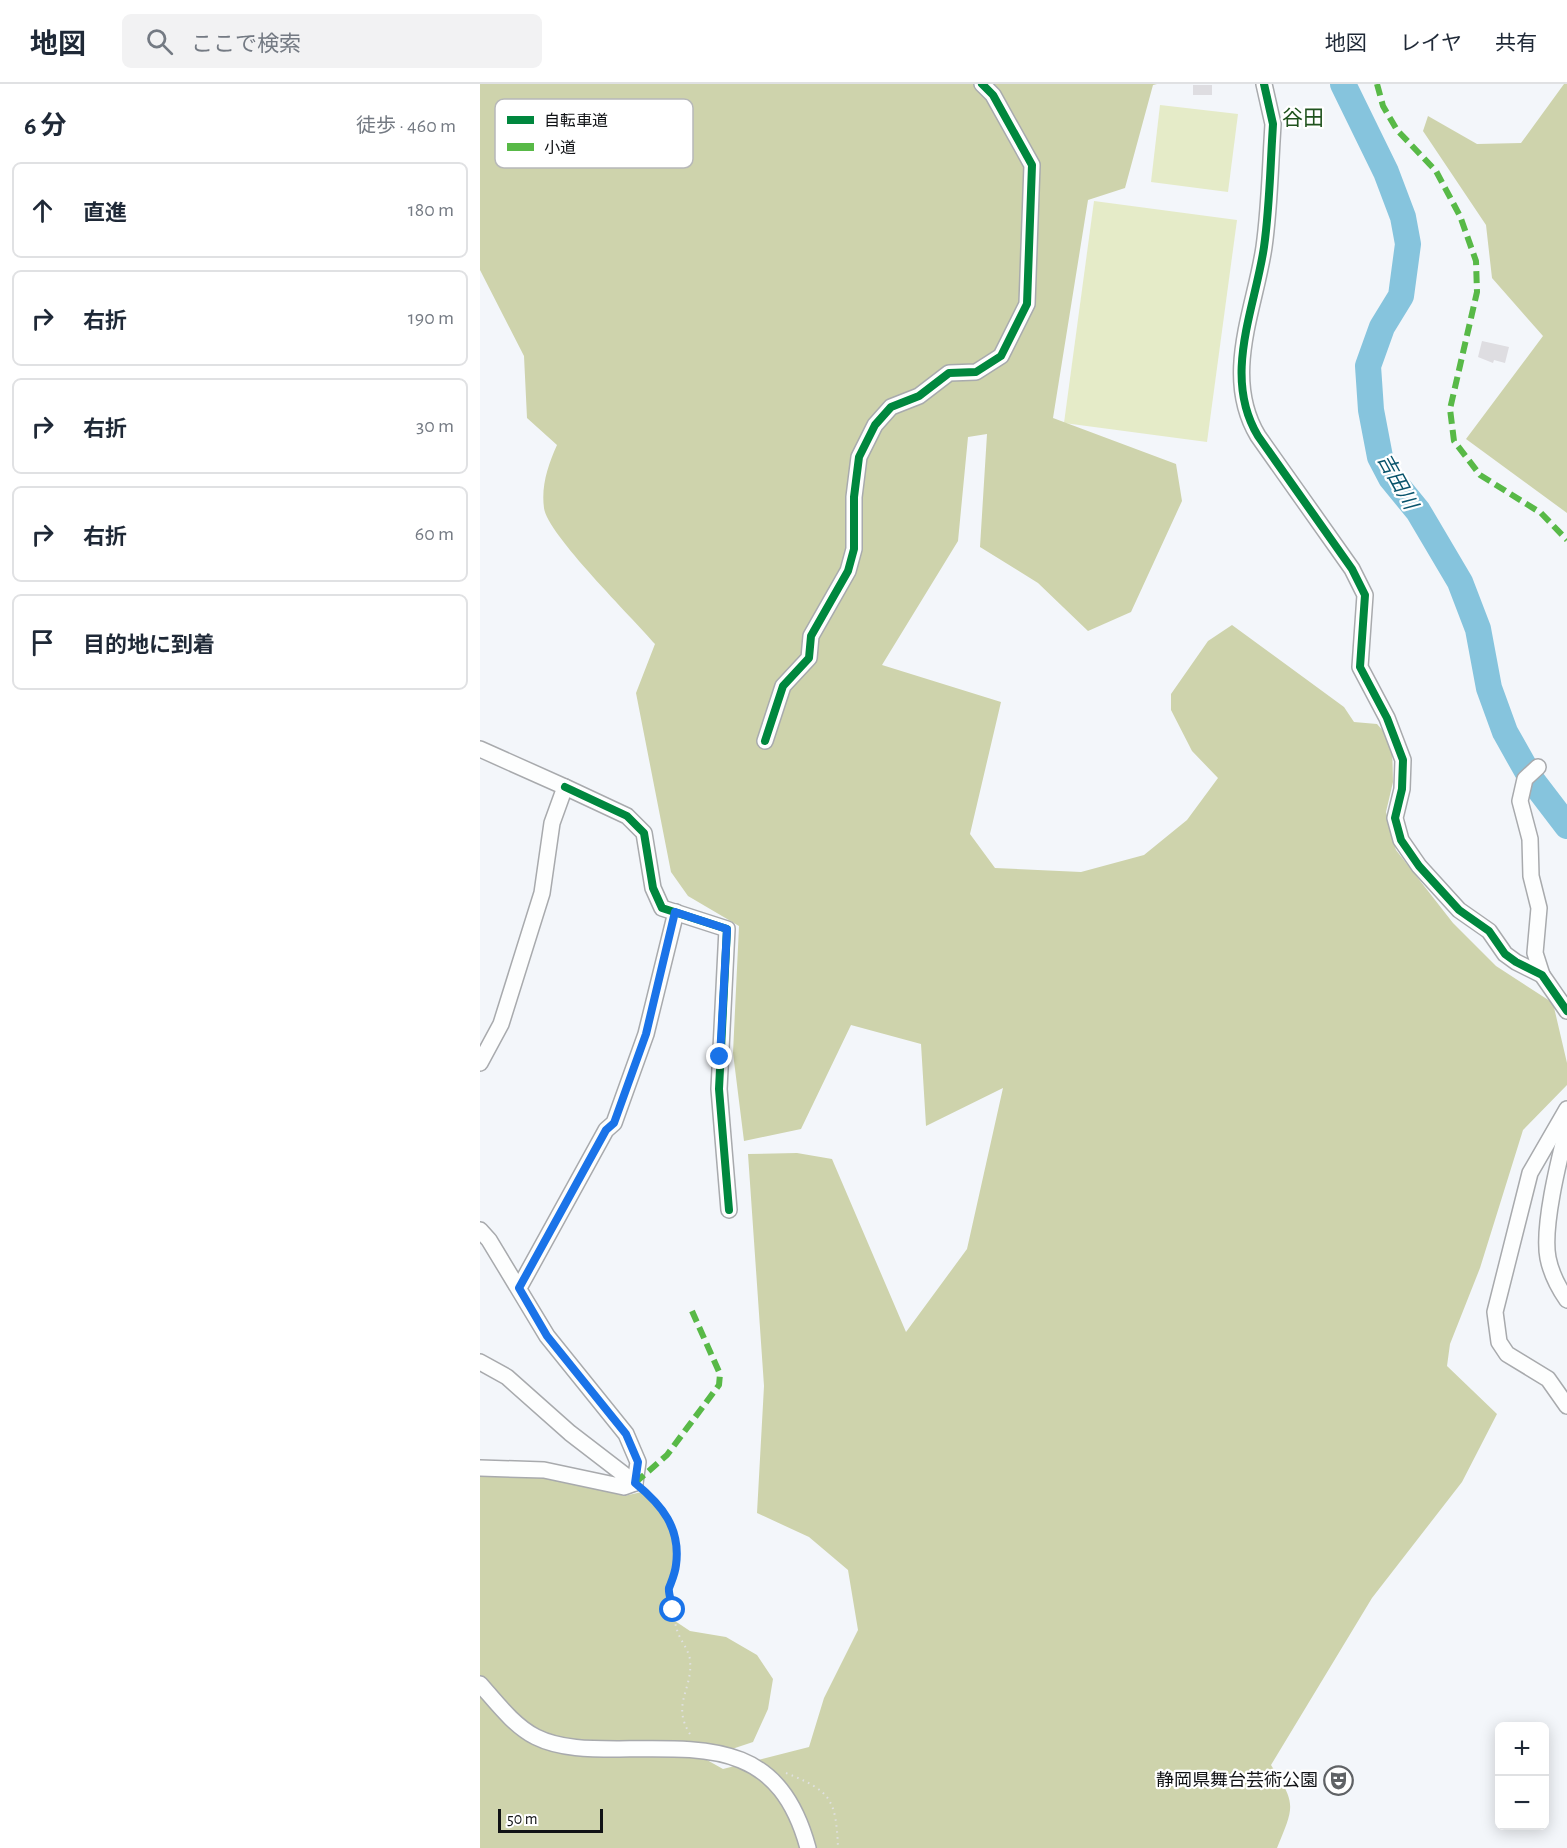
<!DOCTYPE html>
<html lang="ja">
<meta charset="utf-8">
<style>
:root{--surface:#fff;--page:#f2f2f3;--text:#1f2937;--muted:#747a83;--line:#e0e1e3}
body{margin:0;font-family:"Alegreya Sans","Noto Sans JP",sans-serif;background:var(--page);color:var(--text)}
.controls{position:absolute;right:18px;bottom:18px;display:grid;overflow:hidden;border-radius:9px;box-shadow:0 3px 15px #0003}
.controls button{width:54px;height:54px;display:grid;place-items:center;padding:0;border:0;border-bottom:2px solid var(--line);background:var(--surface);color:var(--text);font:30px sans-serif}
.scale{position:absolute;left:18px;bottom:15px;width:105px;box-sizing:border-box;padding-left:6px;border:3px solid #101215;border-top:0;font-size:16px;line-height:21px;white-space:nowrap;color:#101215;-webkit-text-stroke:4px #fff;paint-order:stroke}
.stop{position:absolute;width:18px;height:18px;margin:-14px;border:4px solid #1a73e8;border-radius:50%;background:#fff}
.stop.end{background:#1a73e8;border-color:#fff;box-shadow:0 2px 6px #0008}
.list{margin:0;padding:0;list-style:none}
h2{display:flex;justify-content:space-between;align-items:center;height:78px;margin:0;padding:0 24px;font-size:26px}
h2 small{font-size:20px;font-weight:400;color:var(--muted)}
.list li{display:grid;grid-template-columns:39px 1fr auto;gap:18px;align-items:center;box-sizing:border-box;height:96px;margin:0 12px 12px;padding:0 12px;border:2px solid var(--line);border-radius:9px}
.list b{display:block;font-size:22px;white-space:nowrap}
.list em{font-size:20px;font-style:normal;color:var(--muted)}
.icon{flex:none;width:33px;height:33px;fill:none;stroke:currentColor;stroke-width:2;stroke-linecap:round;stroke-linejoin:round}
.map{position:relative;flex:none;width:1087px;height:1764px;overflow:hidden}
header{display:flex;align-items:center;gap:36px;box-sizing:border-box;height:84px;padding:0 30px;background:var(--surface);border-bottom:2px solid var(--line)}
header strong{font-size:28px}
nav{display:flex;gap:33px;margin-inline-start:auto;font-size:21px}
.search{width:420px;height:54px;background:var(--page);display:flex;align-items:center;gap:15px;box-sizing:border-box;padding:0 21px;border-radius:9px;color:var(--muted);font-size:22px}
main{display:flex}
aside{flex:1;background:var(--surface)}
.map>svg:first-child{display:block}
.green{fill:#e5ebc8}
.forest{fill:#ced3ac}
.lines{fill:none;stroke-linecap:round;stroke-linejoin:round}
.river{stroke:#86c4dd;stroke-width:26}
.building{fill:#dedde1}
.minor-casing{stroke:#a8aaad;stroke-width:18}
.path{stroke:#e0e1e2;stroke-width:2;stroke-dasharray:1.5 4.5;stroke-linecap:butt}
.minor{stroke:#fdfefe;stroke-width:15}
.quiet{stroke:#58b947;stroke-width:6;stroke-dasharray:12 6;stroke-linecap:butt}
.cycleway-casing{stroke:#fff;stroke-width:11}
.cycleway{stroke:#00873e;stroke-width:8}
.route{stroke:#1a73e8;stroke-width:8}
.labels{text-anchor:middle;stroke-width:4.5;stroke-linejoin:round;paint-order:stroke}
.poi-label{font-size:18px;fill:#101215;stroke:#fff;text-anchor:end}
.water-label{font-size:20px;font-style:italic;fill:#09546c;stroke:#fff}
.quarter-label{font-size:21px;fill:#20531e;stroke:#fff}
.key{fill:#fff;stroke:#b7b8b9;stroke-width:1.5}
.key-label{font-size:16px;fill:#101215}
</style>
<header>
<strong>地図</strong>
<div class="search"><svg class="icon" aria-label="search" viewBox="0 0 24 24"><circle cx="10" cy="10" r="6"/><path d="M15 15l6 6"/></svg>ここで検索</div>
<nav><a>地図</a><a>レイヤ</a><a>共有</a></nav>
</header>
<main>
<aside>
<h2>6 分<small>徒歩 · 460 m</small></h2>
<ul class="list">
<li><svg class="icon" aria-label="ahead" viewBox="0 0 24 24"><path d="M12 20V5M6 11l6-6 6 6"/></svg><div><b>直進</b></div><em>180 m</em></li>
<li><svg class="icon" aria-label="right" viewBox="0 0 24 24"><path d="M7 20v-9h11M14 6l5 5-5 5"/></svg><div><b>右折</b></div><em>190 m</em></li>
<li><svg class="icon" aria-label="right" viewBox="0 0 24 24"><path d="M7 20v-9h11M14 6l5 5-5 5"/></svg><div><b>右折</b></div><em>30 m</em></li>
<li><svg class="icon" aria-label="right" viewBox="0 0 24 24"><path d="M7 20v-9h11M14 6l5 5-5 5"/></svg><div><b>右折</b></div><em>60 m</em></li>
<li><svg class="icon" aria-label="arrive" viewBox="0 0 24 24"><path d="M6 21V4h12l-3 4 3 4H6"/></svg><div><b>目的地に到着</b></div></li>
</ul>
</aside>
<div class="map">
<svg width="1087" height="1764" viewBox="0 0 1087 1764">
<rect width="100%" height="100%" fill="#f3f6fa"/>
<g class="green">
<polygon points="680,21 758,30 748,108 671,98"/>
<polygon points="614,117 757,136 727,358 584,339"/>
</g>
<g class="forest">
<path d="M0 0H677L673 1 645 104 608 116 573 334 696 380 702 417 651 528 608 547 558 499 500 463 507 350 488 353 478 457 402 581 521 618 490 750 515 784 601 788 664 771 707 736 738 694 712 667 691 626V610L728 557 752 541 864 623 874 638 897 640 912 657 913 698 906 728 916 766 973 839 1016 882 1073 919 1087 979V1001L1043 1046 1000 1184 970 1260 967 1282 1017 1330 982 1398 892 1514 791 1681C816 1720 815 1721 797 1764H0V1392L74 1391 127 1403 144 1412 166 1407 189 1437 194 1467 193 1485 188 1506 192 1535 210 1547 246 1553 277 1571 293 1595 288 1625 273 1658 246 1667 193 1657 243 1685 329 1663 344 1614 378 1546 368 1486 329 1453 277 1429 284 1302 268 1070 317 1069 352 1075 426 1248 487 1165 523 1004 446 1042 441 960 371 941 321 1045 264 1057 253 969 259 842 208 812 191 788 156 609 175 560C153 534 67 450 64 424 61 402 68 381 77 361L47 334 44 272 0 186Z"/>
<polygon points="1084,0 1087,0 1087,429 986,355 1063,252 1012,194 1006,141 943,47 948,32 997,60 1041,59"/>
</g>
<g class="lines">
<polyline class="river" points="863,0 906,88 923,133 928,160 921,212 902,243 888,282 891,326 900,373 911,394 938,427 980,498 998,545 1009,604 1025,648 1052,696 1087,742"/>
</g>
<g class="building">
<rect x="713" y="1" width="19" height="10"/>
<polygon points="1002,257 1029,263 1025,279 1014,276 1013,279 998,273"/>
</g>
<g class="lines">
<defs>
<g id="minor">
<path d="M784 0 793 40 792 57C790 92 789 128 784 163 775 225 742 292 778 352L872 485 885 511 880 583 907 634 923 676 922 705 915 734 921 756 939 782 979 826 1009 847 1025 870 1036 878 1062 891 1087 927"/>
<polyline points="285,657 303,602 329,574 331,552 368,487 374,465 374,413 379,373 395,341 411,323 439,312 469,289 496,288 521,272 547,220 552,81 513,11 502,0"/>
<polyline points="0,665 85,703 72,739 62,809 21,940 0,979"/>
<polyline points="1058,683 1045,695 1040,717 1050,755 1051,792 1059,824 1055,869 1062,891"/>
<polyline points="85,703 147,732 164,749 173,804 182,824 247,845 239,1005 249,1126"/>
<polyline points="1087,1025 1050,1089 1015,1228 1019,1258 1027,1270 1068,1295 1087,1322"/>
<path d="M1087 1044C1079 1076 1062 1143 1068 1174 1071 1189 1078 1203 1087 1216"/>
<polyline points="0,1146 9,1156 67,1252 146,1350 158,1378 155,1399"/>
<polyline points="39,1204 126,1046 134,1039 166,950 196,828"/>
<polyline points="0,1278 27,1293 90,1349 155,1399 144,1403 64,1386 0,1384"/>
<path d="M0 1600C16 1618 34 1642 56 1653 80 1665 111 1665 137 1665 230 1664 299 1658 328 1764"/>
</g>
</defs>
<use href="#minor" class="minor-casing"/>
<g class="path">
<path d="M166 1408C192 1429 201 1457 195 1489 194 1494 188 1502 188 1506 189 1517 194 1535 197 1546 200 1556 209 1566 210 1576 213 1606 191 1620 210 1650"/>
<path d="M306 1689C351 1707 356 1715 358 1764"/>
</g>
<use href="#minor" class="minor"/>
<g class="quiet">
<polyline points="897,0 903,22 917,46 956,87 980,132 996,177 997,208 970,325 974,357 1000,391 1061,429 1087,456"/>
<polyline points="155,1399 187,1371 239,1301 240,1290 212,1227"/>
</g>
<defs>
<g id="cycleway">
<path d="M784 0 793 40 792 57C790 92 789 128 784 163 775 225 742 292 778 352L872 485 885 511 880 583 907 634 923 676 922 705 915 734 921 756 939 782 979 826 1009 847 1025 870 1036 878 1062 891 1087 927"/>
<polyline points="285,657 303,602 329,574 331,552 368,487 374,465 374,413 379,373 395,341 411,323 439,312 469,289 496,288 521,272 547,220 552,81 513,11 502,0"/>
<polyline points="85,703 147,732 164,749 173,804 182,824 247,845 239,1005 249,1126"/>
</g>
</defs>
<use href="#cycleway" class="cycleway-casing"/>
<use href="#cycleway" class="cycleway"/>
</g>
<g class="lines">
<path class="route" d="M193 1526C192 1519 188 1509 189 1504 192 1496 195 1490 196 1481 201 1444 182 1421 155 1399L158 1378 146 1350 67 1252 39 1204 126 1046 134 1039 166 950 195 828 247 845 240 973"/>
</g>
<defs>
<symbol id="theatre-ring" viewBox="-11 -11 22 22"><circle r="9.5" fill="#fff" stroke="#5f6265" stroke-width="1.5"/><path d="M-5-5.5Q0-4 5-5.5V0Q5 5 0 6Q-5 5-5 0ZM-3.3-2.5H-1v1.5H-3.3ZM1-2.5H3.3v1.5H1ZM-2.8 1Q0 5.5 2.8 1Z" fill="#5f6265"/></symbol>
</defs>
<g fill-rule="evenodd">
<use href="#theatre-ring" x="842" y="1680" width="33" height="33"/>
</g>
<g class="labels">
<g class="poi-label">
<text x="838" y="1702">静岡県舞台芸術公園</text>
</g>
<g class="water-label">
<text transform="translate(918 397) rotate(61)" y="7">吉田川</text>
</g>
<g class="quarter-label">
<text x="823" y="41">谷田</text>
</g>
</g>
<rect x="15" y="15" width="198" height="69" rx="9" class="key"/>
<rect x="27" y="32" width="27" height="8" fill="#00873e"/>
<rect x="27" y="59" width="27" height="8" fill="#58b947"/>
<g class="key-label">
<text x="64" y="42">自転車道</text>
<text x="64" y="69">小道</text>
</g>
</svg>
<div class="controls">
<button>+</button>
<button>−</button>
</div>
<div class="scale">50 m</div>
<div class="stop" style="left:193px;top:1526px"></div>
<div class="stop end" style="left:240px;top:973px"></div>
</div>
</main>
